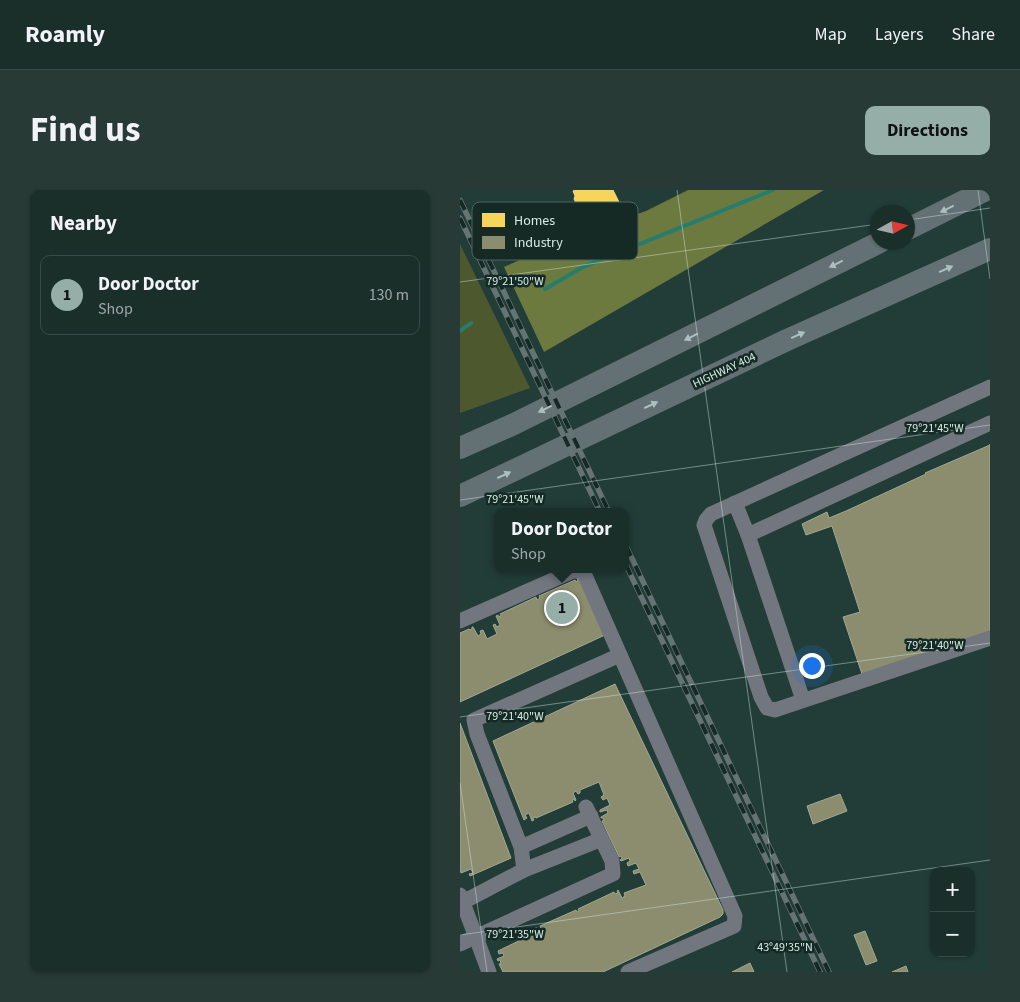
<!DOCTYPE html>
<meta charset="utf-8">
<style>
:root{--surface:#1a2e2a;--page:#273a36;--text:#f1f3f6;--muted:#9fa8a8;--line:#384a47;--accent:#95afa8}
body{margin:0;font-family:"Source Sans 3",sans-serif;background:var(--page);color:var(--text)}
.controls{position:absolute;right:15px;bottom:15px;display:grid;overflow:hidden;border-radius:10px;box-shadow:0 1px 4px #0004}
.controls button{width:45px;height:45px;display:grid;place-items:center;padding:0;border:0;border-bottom:1px solid var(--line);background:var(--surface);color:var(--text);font:25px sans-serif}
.compass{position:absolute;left:410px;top:15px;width:45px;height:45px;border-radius:50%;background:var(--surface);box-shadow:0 1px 4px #0004;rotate:82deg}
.you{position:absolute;left:351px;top:475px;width:18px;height:18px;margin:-12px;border:4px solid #fff;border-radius:50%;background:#1a73e8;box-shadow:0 0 0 8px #1a73e833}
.badge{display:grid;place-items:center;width:32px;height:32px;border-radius:50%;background:var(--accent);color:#111;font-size:16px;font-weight:700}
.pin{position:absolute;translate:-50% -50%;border:2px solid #fff;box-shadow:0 1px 5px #0006}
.popup{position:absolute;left:34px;top:318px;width:135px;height:65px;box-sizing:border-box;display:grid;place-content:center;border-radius:10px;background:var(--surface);filter:drop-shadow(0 1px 4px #0005);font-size:16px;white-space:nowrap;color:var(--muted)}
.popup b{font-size:19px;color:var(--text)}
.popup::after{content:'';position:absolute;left:50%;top:100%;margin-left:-10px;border:10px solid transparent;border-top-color:var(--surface)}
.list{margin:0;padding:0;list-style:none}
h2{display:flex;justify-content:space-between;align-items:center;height:65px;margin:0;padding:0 20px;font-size:21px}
h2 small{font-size:16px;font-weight:400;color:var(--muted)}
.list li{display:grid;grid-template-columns:32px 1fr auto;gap:15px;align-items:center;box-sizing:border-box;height:80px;margin:0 10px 10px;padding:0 10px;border:1px solid var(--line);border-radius:10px}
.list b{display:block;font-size:19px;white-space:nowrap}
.list p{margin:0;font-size:16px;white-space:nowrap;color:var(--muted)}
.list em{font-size:16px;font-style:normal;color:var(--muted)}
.map{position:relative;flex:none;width:530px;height:782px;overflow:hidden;border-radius:10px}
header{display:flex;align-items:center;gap:30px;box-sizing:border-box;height:70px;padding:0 25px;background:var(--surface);border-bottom:1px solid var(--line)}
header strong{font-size:24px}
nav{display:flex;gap:28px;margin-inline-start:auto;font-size:18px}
.intro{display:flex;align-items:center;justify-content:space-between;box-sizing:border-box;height:120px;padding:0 30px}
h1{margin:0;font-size:35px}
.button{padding:12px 22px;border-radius:10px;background:var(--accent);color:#111;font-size:18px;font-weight:700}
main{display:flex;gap:30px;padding:0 30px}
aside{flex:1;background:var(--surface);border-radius:10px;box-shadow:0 1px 4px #0004}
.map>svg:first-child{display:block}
.green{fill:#4e582f}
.forest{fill:#6c793f}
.homes{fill:#f6d55c;stroke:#ecdc85}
.industry{fill:#8c8c6e;stroke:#a1a992}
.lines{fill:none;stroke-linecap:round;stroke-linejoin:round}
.stream{stroke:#257e6c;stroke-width:4}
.minor{stroke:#72767f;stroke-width:15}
.highway{stroke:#637074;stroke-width:22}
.rail-casing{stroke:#657374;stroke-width:5.5}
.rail{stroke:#162a25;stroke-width:4;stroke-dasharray:11;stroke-linecap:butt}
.oneway{fill:#acc1bd}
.ticks{fill:none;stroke:#d3ece5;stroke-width:1;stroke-opacity:0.45}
.labels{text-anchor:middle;stroke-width:5;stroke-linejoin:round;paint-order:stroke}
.street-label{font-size:12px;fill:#d3ece5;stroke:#162a25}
.key{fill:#162a25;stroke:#4f645f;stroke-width:1}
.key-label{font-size:14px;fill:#d3ece5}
.ticks-label{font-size:12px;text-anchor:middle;fill:#d3ece5;stroke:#162a25;stroke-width:5;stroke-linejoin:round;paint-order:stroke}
</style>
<header>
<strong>Roamly</strong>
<nav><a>Map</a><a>Layers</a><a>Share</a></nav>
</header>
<div class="intro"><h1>Find us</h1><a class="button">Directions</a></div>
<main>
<aside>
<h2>Nearby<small></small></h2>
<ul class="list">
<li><span class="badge">1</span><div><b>Door Doctor</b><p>Shop</p></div><em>130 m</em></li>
</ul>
</aside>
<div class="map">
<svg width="530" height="782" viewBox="0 0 530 782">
<rect width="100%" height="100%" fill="#223d38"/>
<polygon class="green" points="0,54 70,198 0,223"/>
<polygon class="forest" points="228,0 364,0 84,162 44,77 99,52 186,21"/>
<polygon class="homes" points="115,0 153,0 159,12 146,18 143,11 122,21 120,15 117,15 114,9 115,6 113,1"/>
<g class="industry">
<polygon points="530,254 530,442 402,484 383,427 400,422 372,336 346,345 342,334 367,322 369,328 386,321 466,284 465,283 530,255"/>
<polygon points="119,387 145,445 0,512 0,443 9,439 10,440 12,439 12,437 13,437 18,446 21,444 20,441 23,440 27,449 37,444 33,435 35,434 37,437 40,435 36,426 38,425 39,427 41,426 40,424 76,407 77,410 80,408 79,406 115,390 116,392 118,390 117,388"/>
<polygon points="155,494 263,720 263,724 260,727 143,782 43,782 39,774 41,773 40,770 38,771 37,769 44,766 43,763 39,764 38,761 73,744 75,748 79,746 75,738 77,738 78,740 81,739 80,736 116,720 117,722 119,721 118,719 154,702 155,704 158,703 157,701 158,700 162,708 165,706 164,703 186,695 180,682 174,684 173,681 179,679 176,673 168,676 167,673 170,671 169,668 161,671 160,670 162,668 161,666 159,667 142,631 144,630 143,628 141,628 141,627 148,623 147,620 140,622 140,620 150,615 147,608 143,610 141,607 144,605 139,592 120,600 120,603 118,604 116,601 113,603 116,610 115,611 114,609 112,610 113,612 76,628 75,627 73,628 74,630 72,631 69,623 65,625 67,628 64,630 33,551"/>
<polygon points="0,533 51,668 10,686 9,684 13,683 11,679 1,683 0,679"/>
<polygon points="380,604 387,621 353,634 347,616"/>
<polygon points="405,741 417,771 406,775 394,745"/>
<polygon points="290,773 294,782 272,782"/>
<polygon points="446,776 448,782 432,782"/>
</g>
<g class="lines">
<g class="stream">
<polyline points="85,99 123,77 313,0"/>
<polyline points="0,141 11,133"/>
</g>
<g class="minor">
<polyline points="530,197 251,324 246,330 244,335 301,507 307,518 315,520 530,448"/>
<polyline points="275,313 288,345 530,233"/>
<polyline points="288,345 343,510"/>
<polyline points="0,431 113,381 123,381 275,726 274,736 168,782"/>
<polyline points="61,657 131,626"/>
<polyline points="64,680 142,649"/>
<polyline points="0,705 29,782"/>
<polyline points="3,712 64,680 61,657 17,544 14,530 160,465"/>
<polyline points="0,754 153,684 152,671 126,617"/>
</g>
<g class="highway">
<polyline points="448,39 526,0"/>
<polyline points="0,258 54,234 420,52"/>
<polyline points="0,306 327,150 530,59"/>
</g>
<defs>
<g id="rail">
<polyline points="0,10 149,322"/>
<polyline points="0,28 140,322"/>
<polyline points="166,356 369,782"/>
<polyline points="166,375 360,782"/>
</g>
</defs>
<use href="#rail" class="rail-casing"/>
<use href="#rail" class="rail"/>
</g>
<defs><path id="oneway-solid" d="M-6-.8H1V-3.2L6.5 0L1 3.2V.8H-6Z" transform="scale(1.25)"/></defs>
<g class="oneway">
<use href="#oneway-solid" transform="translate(487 19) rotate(154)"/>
<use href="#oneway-solid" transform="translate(376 74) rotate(154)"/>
<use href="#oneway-solid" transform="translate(486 79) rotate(-24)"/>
<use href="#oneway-solid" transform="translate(338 145) rotate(-24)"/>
<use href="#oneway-solid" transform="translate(231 147) rotate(154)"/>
<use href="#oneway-solid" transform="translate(191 215) rotate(-25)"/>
<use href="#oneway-solid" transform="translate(85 219) rotate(154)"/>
<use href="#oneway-solid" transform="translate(44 285) rotate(-25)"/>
</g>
<path class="ticks" d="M217 0 327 782M518 0 530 89M448 30 530 18M0 92 418 34M0 310 530 235M0 527 530 453M0 593 27 782M0 745 530 670"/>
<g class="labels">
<g class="street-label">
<text transform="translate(264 180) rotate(-25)" y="4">HIGHWAY 404</text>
</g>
</g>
<rect x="12" y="12" width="166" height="58" rx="8" class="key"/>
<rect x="22" y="23" width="23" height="14" fill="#f6d55c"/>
<rect x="22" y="46" width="23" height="13" fill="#8c8c6e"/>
<g class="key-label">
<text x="54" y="35">Homes</text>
<text x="54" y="57">Industry</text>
</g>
<g class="ticks-label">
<text x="55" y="95">79°21'50"W</text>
<text x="475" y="242">79°21'45"W</text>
<text x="55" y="313">79°21'45"W</text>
<text x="475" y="459">79°21'40"W</text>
<text x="55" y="530">79°21'40"W</text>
<text x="55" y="748">79°21'35"W</text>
<text x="325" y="761">43°49'35"N</text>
</g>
</svg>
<div class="controls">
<button>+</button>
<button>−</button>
</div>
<svg class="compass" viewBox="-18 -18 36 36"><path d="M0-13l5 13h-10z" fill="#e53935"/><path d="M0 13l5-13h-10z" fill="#9fa8a8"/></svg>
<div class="you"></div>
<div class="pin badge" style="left:102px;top:418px">1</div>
<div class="popup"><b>Door Doctor</b>Shop</div>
</div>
</main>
